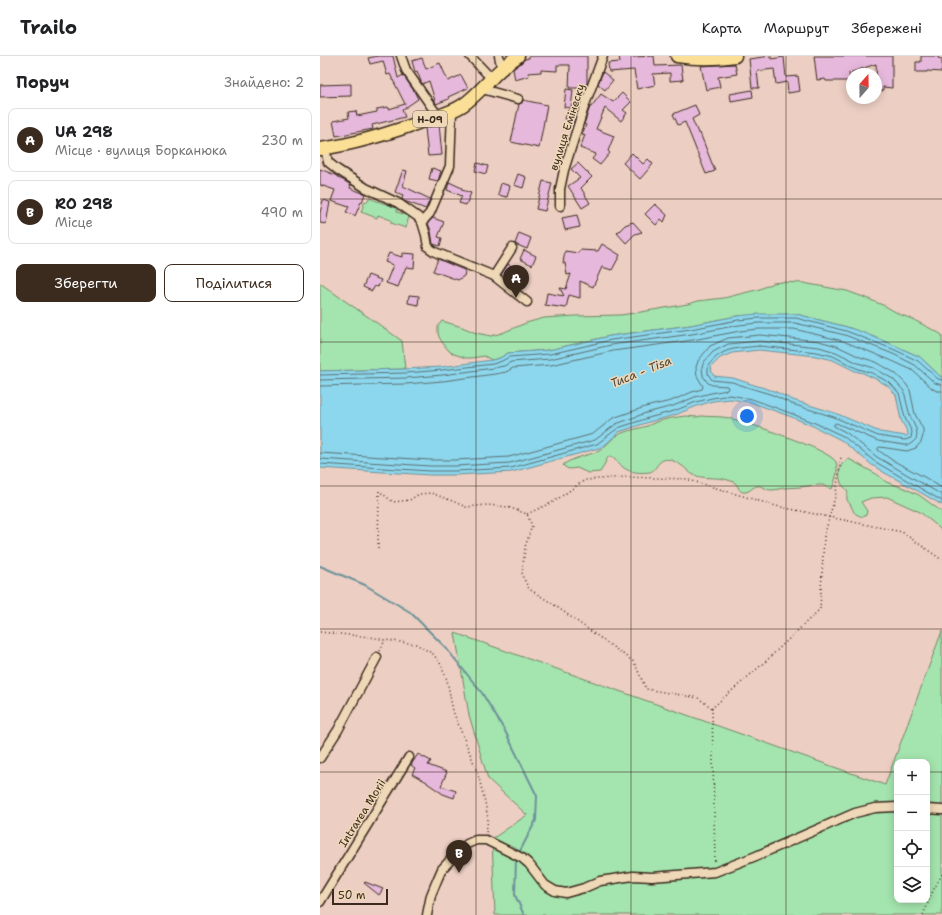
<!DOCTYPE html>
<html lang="uk">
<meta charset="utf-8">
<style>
:root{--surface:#fff;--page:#f2f2f2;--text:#202124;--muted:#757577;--line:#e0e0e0;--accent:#3b2a1e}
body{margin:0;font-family:"Shantell Sans",sans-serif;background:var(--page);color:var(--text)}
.controls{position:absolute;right:12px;bottom:12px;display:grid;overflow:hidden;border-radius:8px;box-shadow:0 2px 10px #0003}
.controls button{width:36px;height:36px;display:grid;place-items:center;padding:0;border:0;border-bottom:1px solid var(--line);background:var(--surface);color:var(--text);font:20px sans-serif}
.compass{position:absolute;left:526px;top:12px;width:36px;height:36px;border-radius:50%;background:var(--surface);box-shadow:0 2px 10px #0003;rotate:20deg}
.scale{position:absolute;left:12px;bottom:10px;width:56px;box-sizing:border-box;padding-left:4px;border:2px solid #3b2a1e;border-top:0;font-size:11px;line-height:14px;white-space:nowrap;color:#3b2a1e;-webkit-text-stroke:3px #efd8b7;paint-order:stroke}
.you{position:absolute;left:427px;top:360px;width:14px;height:14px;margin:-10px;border:3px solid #fff;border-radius:50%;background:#1a73e8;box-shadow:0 0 0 6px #1a73e833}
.badge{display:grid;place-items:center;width:26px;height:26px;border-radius:50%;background:var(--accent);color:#fff;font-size:13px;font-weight:700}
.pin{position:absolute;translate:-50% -33px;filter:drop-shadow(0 1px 2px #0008)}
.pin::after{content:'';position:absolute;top:21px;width:14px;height:12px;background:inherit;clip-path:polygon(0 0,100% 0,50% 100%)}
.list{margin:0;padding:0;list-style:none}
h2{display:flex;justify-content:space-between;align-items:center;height:52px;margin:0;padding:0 16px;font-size:17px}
h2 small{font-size:13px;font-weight:400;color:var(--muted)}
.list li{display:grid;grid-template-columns:26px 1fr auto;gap:12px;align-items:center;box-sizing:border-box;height:64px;margin:0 8px 8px;padding:0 8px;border:1px solid var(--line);border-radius:8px}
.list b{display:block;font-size:15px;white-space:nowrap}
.list p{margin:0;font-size:13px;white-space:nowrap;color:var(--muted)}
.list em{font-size:13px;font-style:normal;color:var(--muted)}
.actions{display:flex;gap:8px;padding:12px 16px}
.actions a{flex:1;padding:9px 0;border:1px solid var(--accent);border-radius:8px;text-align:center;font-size:14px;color:var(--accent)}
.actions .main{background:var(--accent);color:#fff}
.icon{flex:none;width:22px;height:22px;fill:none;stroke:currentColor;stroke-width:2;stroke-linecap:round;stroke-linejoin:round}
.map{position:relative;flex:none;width:622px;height:859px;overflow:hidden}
header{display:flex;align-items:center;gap:24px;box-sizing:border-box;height:56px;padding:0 20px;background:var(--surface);border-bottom:1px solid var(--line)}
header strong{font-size:19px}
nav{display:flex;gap:22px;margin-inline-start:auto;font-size:14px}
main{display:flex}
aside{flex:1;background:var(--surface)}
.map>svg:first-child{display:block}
.green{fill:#a4e4ae;stroke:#708766;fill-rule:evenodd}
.water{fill:#8cd7ed;stroke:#6c929a;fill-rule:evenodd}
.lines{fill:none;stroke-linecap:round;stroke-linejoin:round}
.shore{stroke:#5b6f71;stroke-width:1}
.stream{stroke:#6c929a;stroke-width:2}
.building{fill:#e6b8dc;stroke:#3b2a1e}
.street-casing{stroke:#3b2a1e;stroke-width:11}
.primary-casing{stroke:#3b2a1e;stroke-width:15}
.path{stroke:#3b2a1e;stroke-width:1.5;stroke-dasharray:1 3;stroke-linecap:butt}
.street{stroke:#efd8b7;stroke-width:8}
.primary{stroke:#fbdf96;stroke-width:12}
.grid{fill:none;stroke:#3b2a1e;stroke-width:1;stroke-opacity:0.55}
.labels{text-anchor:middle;stroke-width:3;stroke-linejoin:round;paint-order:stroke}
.shield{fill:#efd8b7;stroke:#715e4c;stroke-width:1}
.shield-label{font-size:10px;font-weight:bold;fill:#3b2a1e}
.street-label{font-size:11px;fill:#3b2a1e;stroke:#efd8b7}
.water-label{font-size:12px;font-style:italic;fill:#47443d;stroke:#efd8b7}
</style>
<header>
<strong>Trailo</strong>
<nav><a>Карта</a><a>Маршрут</a><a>Збережені</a></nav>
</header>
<main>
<aside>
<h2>Поруч<small>Знайдено: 2</small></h2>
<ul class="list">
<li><span class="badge">A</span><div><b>UA 298</b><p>Місце · вулиця Борканюка</p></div><em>230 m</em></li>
<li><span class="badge">B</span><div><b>RO 298</b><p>Місце</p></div><em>490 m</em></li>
</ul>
<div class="actions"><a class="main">Зберегти</a><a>Поділитися</a></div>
</aside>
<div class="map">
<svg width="622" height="859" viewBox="0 0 622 859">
<rect width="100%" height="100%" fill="#eccec2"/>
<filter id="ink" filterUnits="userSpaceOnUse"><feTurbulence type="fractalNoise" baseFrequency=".025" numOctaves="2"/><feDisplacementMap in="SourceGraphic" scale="8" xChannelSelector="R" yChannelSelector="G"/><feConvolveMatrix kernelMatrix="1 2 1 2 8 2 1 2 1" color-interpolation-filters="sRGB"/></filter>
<g filter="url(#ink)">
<g class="green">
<polygon points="49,142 77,152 77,156 89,160 86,172 71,167 71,164 58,159 57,162 41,156 45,145 47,146"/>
<polygon points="462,226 483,227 527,235 546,242 565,250 579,258 592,263 619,277 622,279 622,322 600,301 576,290 527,271 476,258 417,260 371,269 290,280 229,294 188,297 180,302 172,304 164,300 152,302 146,302 134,298 129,295 122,286 119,281 118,276 118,270 122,265 142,271 156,277 171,280 182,277 206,267 224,262 255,260 300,259 315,257 368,248 378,245 404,242 440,233 453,227"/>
<path d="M0 227C27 247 55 265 82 285L85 313 0 315Z"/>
<path d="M366 360 377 361 381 360C390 361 400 360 409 362 426 366 509 393 516 406 519 414 515 425 512 433 509 432 506 430 502 429 499 429 485 430 481 431 475 431 469 432 463 432 459 433 455 434 451 434 446 434 442 429 437 430 432 431 429 437 423 436 418 435 419 430 415 427 413 425 408 424 404 423 394 421 384 423 374 419 371 418 370 416 367 414 363 410 357 406 351 404 337 400 337 416 329 416 322 417 309 417 303 411 298 407 296 401 289 400 285 405 284 411 280 416L268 417 257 412 249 413 245 411 243 409C250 403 267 399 277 396 286 392 290 383 298 379 307 374 318 373 327 370 330 369 333 367 336 366 345 363 356 361 366 360Z"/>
<path d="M529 403 558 419 566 426 584 432 599 439 622 456V475L616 469 600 456 567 441 551 442 541 446 547 455 546 459 543 461C532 457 535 457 530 448 529 446 527 446 527 443 526 440 529 438 527 434 525 431 522 430 521 427 518 418 519 406 529 403Z"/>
<path d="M622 575V859H175L172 783 207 759 168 723 149 659 135 577 565 729ZM577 706H607V844H577Z"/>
</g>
<path class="water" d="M438 258H476L527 271 542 276 576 290 600 301 622 322V449L598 435 565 417 552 409 521 384 493 370 469 360 430 346 410 343 393 345 377 350 355 359 329 366 299 376 285 389 279 392 192 416 135 419H110L0 412V315L85 313 121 311 172 304 180 302 188 297 229 294 290 280 371 269 417 260ZM439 294 496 300 513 304 535 315 543 317 556 323 568 330 576 339 581 364 588 377V379L586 380 560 376 515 357 473 344 454 335 431 328 413 322 394 320 392 317 391 311 400 302 412 297Z"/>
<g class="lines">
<g class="shore">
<path d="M439 290 497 296 513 300 536 312 552 317 570 327 579 337 585 362 592 376 591 382 585 384 558 380 514 361 472 348 453 339 430 332 412 326 392 324 388 318V310C403 290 417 293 439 290Z"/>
<polyline points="0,319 86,317 122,314 173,308 182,305 189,301 230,298 291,284 371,273 418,264 439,262 476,262 526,275 575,294 598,305 618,323 622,324"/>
<polyline points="0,324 86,322 123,319 173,312 184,310 191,306 230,303 291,289 372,278 419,269 439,267 475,267 525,279 573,298 595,309 615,327 622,329"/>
<polyline points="0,330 86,328 123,325 175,318 186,316 193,312 231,309 293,295 373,284 420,275 439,273 474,273 523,285 570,304 592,314 613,333 617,335 622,335"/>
<polyline points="0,397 110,404 135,404 189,401 273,378 293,362 325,351 351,345 372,336 382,333 383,330 377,320 376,311 378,305 390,290 408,282 440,279 499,285 517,290 540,301 556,306 575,317 586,328 590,334 595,358 603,373 603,380 601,386 596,392 587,395 560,391 558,392 558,394 572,404 606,422 622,432"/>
<polyline points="0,403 110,410 135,410 190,407 275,384 296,368 326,357 353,350 375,341 391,337 407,334 408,332 407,330 392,329 388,327 383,320 382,311 384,306 393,296 408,288 440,285 499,291 516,296 538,307 554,312 573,323 584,335 586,344 590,360 596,373 597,378 596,383 593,386 589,389 584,389 558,385 516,367 514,368 514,370 527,377 557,401 622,439"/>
<polyline points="0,408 110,415 135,415 191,412 277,388 298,372 328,362 354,355 376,346 392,342 410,339 432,343 470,357 495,367 523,380 554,405 622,445"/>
</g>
<g class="stream">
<polyline points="0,510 45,529 90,556 126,592 162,637 185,675 217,740 216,764 198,799"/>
<polyline points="196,802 195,839 204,859"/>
</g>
</g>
<g class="building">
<polygon points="58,0 73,0 78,22 83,19 94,35 98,43 82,54 85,61 52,69 53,73 16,80 13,65 29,62 28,56 36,55 37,60 57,56 57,53 68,51 69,53 85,48 70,18 67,19 63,5 50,8 48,2"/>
<polygon points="209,0 267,0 267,27 265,32 249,32 250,9 237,9 237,15 221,14 221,16 208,17 209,20 195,24 193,13 202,6 205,3 209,2"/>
<polygon points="299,0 313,0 313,1 334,0 335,10 361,9 363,24 350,25 350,17 333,18 335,29 317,33 314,14 289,16 288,7 300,6"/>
<polygon points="451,0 451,3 464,1 466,21 478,20 480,35 468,37 467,26 456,28 454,13 437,15 439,32 432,32 429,3"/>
<polygon points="494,0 572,0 572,32 563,31 563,35 557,34 556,8 529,17 530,25 506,25 505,23 497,24"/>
<polygon points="601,0 618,0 618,2 622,3 622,16 607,15 607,16 596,16 596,6 601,6"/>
<polygon points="102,2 106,13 120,7 128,25 141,19 148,32 128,41 129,43 116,48 109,25 102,28 97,15 95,16 92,5"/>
<polygon points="415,8 417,18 398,21 400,31 386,34 381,10"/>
<polygon points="283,16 293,24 285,34 278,28"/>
<polygon points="31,28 31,40 0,41 0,29"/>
<polygon points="246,33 253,34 251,52 244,51"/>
<polygon points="432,34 433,41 411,45 410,38"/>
<polygon points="302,37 311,46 303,54 307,57 301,65 285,52 276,73 294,80 288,95 290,97 280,109 272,103 276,98 260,92 265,79 262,78 266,69 264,68 270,51 271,51 281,38 293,46"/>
<polygon points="203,44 227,49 219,92 191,86 199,48 202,47"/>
<polygon points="375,49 379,59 372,63 378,77 380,77 395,115 386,118 365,66 358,69 353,58"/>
<polygon points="248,54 257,56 254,66 245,63"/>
<polygon points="119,68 122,99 108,100 105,72"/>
<polygon points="312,97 323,108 328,103 333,108 320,123 303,107"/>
<polygon points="157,107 168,110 166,118 155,115"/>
<polygon points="258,107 272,121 261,132 270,147 262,152 248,130 260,122 251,113"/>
<polygon points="112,112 121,115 118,125 109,123"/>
<polygon points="0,113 15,119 18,121 18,122 23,124 31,129 30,132 45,138 42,146 41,146 35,160 26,156 29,151 11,145 15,134 0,129"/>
<polygon points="83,114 87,115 83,130 110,143 106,153 84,145 82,143 83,139 75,136"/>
<polygon points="198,118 206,121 203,132 194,129"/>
<polygon points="223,125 232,127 225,155 216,153"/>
<polygon points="129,126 142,132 142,134 151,137 146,149 139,147 142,140 127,134"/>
<polygon points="181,127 190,130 187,141 178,139"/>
<polygon points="3,144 10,146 6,168 0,167 0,157"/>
<polygon points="335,148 347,159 344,166 341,163 336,169 325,158"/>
<polygon points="257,159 260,171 245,174 242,162"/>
<polygon points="113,162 124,166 118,181 122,182 120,190 113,188 111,175 108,167"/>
<polygon points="313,166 322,176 315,178 306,187 297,177 305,169"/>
<polygon points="199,177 211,182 207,193 195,188"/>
<polygon points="282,188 300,199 292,214 282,211 273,231 260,225 260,242 249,239 246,252 225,249 227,237 244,240 240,232 246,233 251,218 247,219 245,207 243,207 245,195 258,197 260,194 278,195"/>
<polygon points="204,194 216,200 212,209 200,203"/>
<polygon points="69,197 82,201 82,197 95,198 94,212 86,211 78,231 66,227 73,209 65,206"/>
<polygon points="118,203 144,214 145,216 144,220 138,224 113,215"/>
<polygon points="188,208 197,214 189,225 181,219"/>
<polygon points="48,219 61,224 58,231 55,230 52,235 43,231"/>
<polygon points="89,239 99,240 98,249 88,247"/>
<polygon points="98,698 111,705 108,709 127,716 121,730 136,735 134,742 123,738 107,727 107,726 92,718 95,712 91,709"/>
<polygon points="45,826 63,833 59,839 44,827"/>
</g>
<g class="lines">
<defs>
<g id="street">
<polyline points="81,0 86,14 118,60"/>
<polyline points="150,0 171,22"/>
<polyline points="179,0 182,13"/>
<polyline points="162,33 198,43"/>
<polyline points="5,92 8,106 18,114 46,132 78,147 98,161 102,166 106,179 108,191 115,196 174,220 207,246"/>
<polyline points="240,150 240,133 244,114 264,51 283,0"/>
<polyline points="102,166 110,157 130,110 132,55"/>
<polyline points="174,220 192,192"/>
<polyline points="0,702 18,674 57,601"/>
<polyline points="607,753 622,754"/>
<polyline points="0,846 89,701"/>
<polyline points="107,859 111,839 118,822 122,813 136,798 147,788 156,784 166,784 202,802 209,808 225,829 235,835 246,837 264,832 280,825 313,820 332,821 395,816 436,800 535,757 555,752 577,751"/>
</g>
<g id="primary">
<path d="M357 0C376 3 396 3 415 0"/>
<path d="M0 93C37 88 74 76 109 63 121 59 133 56 143 49 153 42 161 33 170 24 178 15 188 7 198 0"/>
</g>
</defs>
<use href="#street" class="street-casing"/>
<use href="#primary" class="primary-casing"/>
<g class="path">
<polyline points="207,458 233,446 265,424 306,421 366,423 456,450 582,476 622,504"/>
<polyline points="58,492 59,435 73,446 90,444 99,438 111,437 130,444 146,451 167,449 188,451 207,458 212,470 205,491 202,519 209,533 230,546 314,606 326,633 378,642 392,652 446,605 500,553 504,481 516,437 521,401"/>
<polyline points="0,576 50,581 65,584 96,588 113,598 120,607 127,624 133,655 157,715 165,746 168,763 166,777"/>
<polyline points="60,595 65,584"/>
<polyline points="392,652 395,808"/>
<polyline points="603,859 612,837 622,818"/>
</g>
<use href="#street" class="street"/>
<use href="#primary" class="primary"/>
</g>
</g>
<path class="grid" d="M156 0V859M311 0V859M466 0V859M0 143H622M0 286H622M0 430H622M0 573H622M0 716H577M607 716H622"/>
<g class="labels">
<rect class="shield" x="93" y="55" width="34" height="16" rx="3"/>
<g class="shield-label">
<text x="110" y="67">Н-09</text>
</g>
<g class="street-label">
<text transform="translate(247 71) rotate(-72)" y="4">вулиця Емінеску</text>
<text transform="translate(42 757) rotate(-58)" y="4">Intrarea Morii</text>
</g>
<g class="water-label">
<text transform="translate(321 316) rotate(-22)" y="4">Тиса - Tisa</text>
</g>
</g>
</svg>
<div class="controls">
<button>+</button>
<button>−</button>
<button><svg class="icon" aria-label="locate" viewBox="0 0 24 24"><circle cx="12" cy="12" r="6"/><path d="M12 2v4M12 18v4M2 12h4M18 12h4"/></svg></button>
<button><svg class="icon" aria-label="layers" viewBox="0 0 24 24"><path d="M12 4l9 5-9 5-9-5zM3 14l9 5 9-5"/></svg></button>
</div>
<svg class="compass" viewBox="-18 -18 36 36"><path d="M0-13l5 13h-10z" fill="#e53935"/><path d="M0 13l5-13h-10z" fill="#757577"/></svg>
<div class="scale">50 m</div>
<div class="you"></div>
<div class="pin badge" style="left:196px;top:242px">A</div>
<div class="pin badge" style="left:139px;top:817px">B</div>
</div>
</main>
